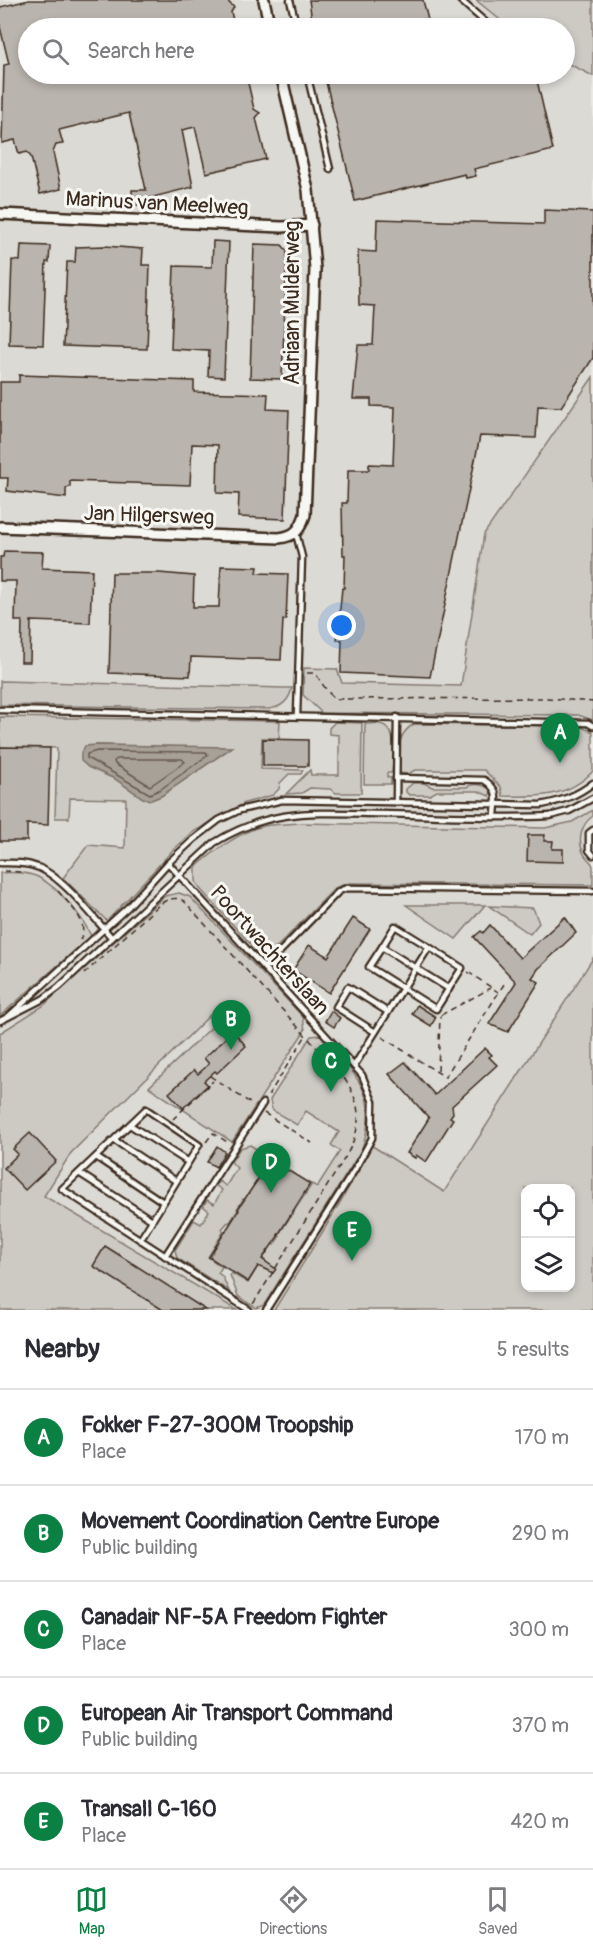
<!DOCTYPE html>
<style>
:root{--surface:#fff;--page:#f2f2f3;--text:#2b2b33;--muted:#7c7c81;--line:#e1e1e2;--accent:#0b8043}
body{margin:0;font-family:Pangolin,sans-serif;background:var(--page);color:var(--text)}
.controls{position:absolute;right:18px;bottom:18px;display:grid;overflow:hidden;border-radius:12px;box-shadow:0 3px 9px #0003}
.controls button{width:54px;height:54px;display:grid;place-items:center;padding:0;border:0;border-bottom:2px solid var(--line);background:var(--surface);color:var(--text);font:30px sans-serif}
.you{position:absolute;left:342px;top:626px;width:21px;height:21px;margin:-15px;border:4px solid #fff;border-radius:50%;background:#1a73e8;box-shadow:0 0 0 9px #1a73e833}
.badge{display:grid;place-items:center;width:39px;height:39px;border-radius:50%;background:var(--accent);color:#fff;font-size:20px;font-weight:700}
.pin{position:absolute;translate:-50% -50px;filter:drop-shadow(0 2px 3px #0008)}
.pin::after{content:'';position:absolute;top:32px;width:21px;height:18px;background:inherit;clip-path:polygon(0 0,100% 0,50% 100%)}
.list{margin:0;padding:0;list-style:none}
h2{display:flex;justify-content:space-between;align-items:center;height:78px;margin:0;padding:0 24px;font-size:26px}
h2 small{font-size:20px;font-weight:400;color:var(--muted)}
.list li{display:grid;grid-template-columns:39px 1fr auto;gap:18px;align-items:center;box-sizing:border-box;height:96px;padding:0 24px;border-top:2px solid var(--line)}
.list b{display:block;font-size:22px;white-space:nowrap}
.list p{margin:0;font-size:20px;white-space:nowrap;color:var(--muted)}
.list em{font-size:20px;font-style:normal;color:var(--muted)}
.icon{flex:none;width:33px;height:33px;fill:none;stroke:currentColor;stroke-width:2;stroke-linecap:round;stroke-linejoin:round}
.map{position:relative;flex:none;width:593px;height:1310px;overflow:hidden}
.search{position:absolute;background:var(--surface);box-shadow:0 3px 9px #0003;left:18px;right:18px;top:18px;height:66px;display:flex;align-items:center;gap:15px;box-sizing:border-box;padding:0 21px;border-radius:33px;color:var(--muted);font-size:22px}
.sheet{height:558px;background:var(--surface)}
nav{display:flex;justify-content:space-around;align-items:center;box-sizing:border-box;height:84px;border-top:2px solid var(--line);background:var(--surface);font-size:16px;color:var(--muted)}
nav a{display:grid;justify-items:center;gap:3px}
nav .on{color:var(--accent)}
.map>svg:first-child{display:block}
.built{fill:#dcdad4;fill-rule:evenodd}
.green{fill:#cdcac4;stroke:#847a71;stroke-width:1.5;fill-rule:evenodd}
.water{fill:#a8a198;stroke:#7c7167;stroke-width:1.5}
.lines{fill:none;stroke-linecap:round;stroke-linejoin:round}
.shore{stroke:#675a4f;stroke-width:1.5}
.building{fill:#bab4ae;stroke:#3b2a1e;stroke-width:1.5}
.service-casing{stroke:#3b2a1e;stroke-width:9}
.minor-casing{stroke:#3b2a1e;stroke-width:14}
.path{stroke:#3b2a1e;stroke-width:1.5;stroke-dasharray:6 4.5;stroke-linecap:butt}
.service{stroke:#f6f6f2;stroke-width:4.5}
.minor{stroke:#f6f6f2;stroke-width:9}
.labels{text-anchor:middle;stroke-width:6;stroke-linejoin:round;paint-order:stroke}
.street-label{font-size:21px;fill:#3b2a1e;stroke:#f6f6f2}
</style>
<div class="map">
<svg width="593" height="1310" viewBox="0 0 593 1310">
<rect width="100%" height="100%" fill="#ebeae5"/>
<filter id="ink" filterUnits="userSpaceOnUse"><feTurbulence type="fractalNoise" baseFrequency=".0167" numOctaves="2"/><feDisplacementMap in="SourceGraphic" scale="12" xChannelSelector="R" yChannelSelector="G"/><feConvolveMatrix kernelMatrix="1 2 1 2 8 2 1 2 1" color-interpolation-filters="sRGB"/></filter>
<g filter="url(#ink)">
<path class="built" d="M0 0H593V403L469 689 305 696 310 703 316 706 593 711V1310H0V701L288 698 292 688 0 684ZM28 28H564V74H28ZM526 1188H570V1288H526Z"/>
<g class="green">
<polygon points="476,0 593,0 593,76 565,62 564,28 510,28"/>
<polygon points="593,377 593,720 578,715 322,713 303,695 304,668 337,669 342,683 461,686 484,534"/>
<path d="M0 681 284 688H292C289 701 282 707 269 709L0 705Z"/>
<path d="M0 717 280 721 279 738H262L261 769 303 770 301 774H289L280 783 279 789 273 795 245 803 193 832 172 851 107 921 63 878 88 845 125 848 126 799 70 798 69 818H55L57 748 0 747ZM96 745 231 748 161 796 151 800 143 798 115 779 88 767Z"/>
<polygon points="335,722 362,723 361,793 336,793 330,789 310,788 302,793 286,794 310,770 311,775 339,775 339,735 329,734 329,728"/>
<path d="M365 724C370 724 376 723 380 724 399 728 393 759 392 773H387V777L391 778V784H364Z"/>
<path d="M414 724 579 726 593 732V771C568 798 537 797 503 796L501 787 484 770H415L408 774 399 773C400 753 394 736 414 724Z"/>
<path d="M413 783H424L432 787H466C474 783 482 784 490 789L491 792 489 796 478 791H437L430 795H409L406 792V789Z"/>
<path d="M593 810V816C581 824 577 841 584 854 586 858 592 862 593 866 593 870 593 880 593 885L349 883 335 888 278 946 268 951 255 949 202 891 196 882V867C213 852 242 830 264 826 276 824 290 824 302 823L545 828 572 822Z"/>
<path d="M0 873C10 872 28 872 38 877 60 889 81 914 91 936L0 1016Z"/>
<polygon points="179,893 190,897 303,1017 305,1030 232,1142 149,1087 214,1025 215,1010 71,1153 44,1196 237,1310 0,1310 0,1033 43,1006 165,896"/>
<polygon points="406,905 485,905 456,939"/>
<polygon points="489,906 533,908 539,923 530,934"/>
<path d="M593 958V1310H274L325 1228 366 1158 371 1145 444 1192ZM570 1188V1288H526V1188Z"/>
<path d="M321 1035C355 1076 382 1093 361 1151L264 1305 256 1308 238 1296 230 1275 231 1273 248 1283 258 1266 260 1267 265 1261 263 1259 272 1244 274 1245 280 1236 279 1234 312 1184 317 1187 340 1151 331 1145 339 1132 306 1111 297 1125 272 1110 270 1100 311 1036Z"/>
<polygon points="250,1145 271,1158 245,1200 243,1199 237,1209 238,1210 230,1222 227,1223 222,1229 224,1231 208,1257 222,1267 218,1273 222,1276 229,1291 177,1258 175,1250 194,1220 201,1224 209,1211 203,1206 207,1200 214,1204 222,1190 216,1186 219,1181 226,1186 237,1168 231,1162 240,1148"/>
</g>
<polygon class="water" points="96,745 232,747 161,796 151,800 143,798 115,779 88,767 81,761 81,753 85,746"/>
<g class="lines">
<g class="shore">
<polygon points="97,751 205,752 208,755 161,789 150,794 87,758 87,754"/>
<polygon points="117,759 182,759 185,762 150,786 115,764 114,761"/>
</g>
</g>
<g class="building">
<polygon points="29,0 229,0 229,3 234,7 231,12 235,28 28,28 28,74 197,74 199,80 223,74 246,74 254,109 260,113 256,118 266,159 206,173 195,127 182,130 193,187 141,200 141,205 132,205 132,190 146,190 129,113 59,130 63,144 56,145 53,152 61,189 40,194 31,157 27,152 19,154 15,140 2,143 4,65 9,64 0,27 0,7"/>
<polygon points="309,0 423,0 430,28 313,28"/>
<polygon points="324,74 529,74 530,78 536,76 553,150 474,169 476,176 466,178 465,174 355,201"/>
<polygon points="544,210 593,212 593,358 561,407 538,406 536,438 480,436 430,677 341,673 342,640 337,640 342,588 344,588 345,555 343,555 342,503 347,503 348,470 369,470 369,464 393,465 395,407 371,406 371,399 353,399 358,345 373,345 375,306 359,305 358,251 376,252 377,219 544,224"/>
<polygon points="213,241 229,242 224,377 208,376 209,351 171,349 174,266 212,267"/>
<polygon points="254,244 282,245 287,251 282,379 250,378"/>
<polygon points="21,245 50,246 49,262 46,262 43,345 9,344 12,260 20,261"/>
<polygon points="105,246 143,249 142,265 150,265 147,349 63,346 67,262 75,262 76,247"/>
<polygon points="19,375 194,381 194,392 268,394 267,409 289,410 285,519 238,517 239,494 217,493 218,445 192,444 190,485 70,481 70,486 66,489 66,498 7,491 8,478 0,478 0,382 19,382"/>
<polygon points="4,551 43,552 42,568 92,570 90,623 31,621 30,662 21,662 22,621 15,621 16,581 0,581 0,557 3,557"/>
<polygon points="221,566 258,567 257,573 288,574 286,620 283,620 281,660 191,657 190,676 109,673 112,573 159,573 194,576 193,607 219,607"/>
<polygon points="263,739 308,740 308,766 263,766"/>
<polygon points="0,747 50,748 48,825 27,824 27,841 0,841"/>
<polygon points="528,835 545,835 544,841 553,841 552,849 563,849 563,862 527,861"/>
<polygon points="565,917 576,933 538,969 532,978 539,982 508,1032 489,1024 516,982 474,937 481,931 483,933 490,925 520,958"/>
<polygon points="353,918 370,929 329,993 293,970 309,945 328,957"/>
<polygon points="417,1005 436,1017 431,1026 412,1014"/>
<polygon points="331,1011 340,1018 334,1027 325,1021"/>
<polygon points="233,1031 246,1046 217,1073 215,1071 204,1081 208,1085 183,1108 169,1093 194,1070 198,1074 209,1064 204,1058"/>
<polygon points="485,1048 492,1055 489,1057 497,1065 452,1106 453,1113 450,1117 453,1119 426,1162 416,1155 415,1158 407,1153 429,1118 389,1074 405,1062 435,1095"/>
<polygon points="30,1133 56,1161 25,1190 4,1168 18,1154 13,1149"/>
<polygon points="217,1146 225,1152 216,1167 207,1162"/>
<polygon points="271,1160 310,1184 278,1235 279,1235 262,1259 276,1269 273,1273 258,1266 248,1282 209,1257 239,1210 238,1209"/>
<polygon points="105,1246 206,1310 163,1310 93,1266"/>
</g>
<g class="lines">
<defs>
<g id="service">
<polyline points="290,0 297,28"/>
<polyline points="460,0 492,28"/>
<polyline points="307,74 330,169"/>
<polyline points="296,533 302,557 297,715"/>
<polyline points="0,710 588,723 593,726"/>
<path d="M396 778 484 780C500 790 496 798 495 816"/>
<polyline points="396,802 397,717"/>
<polyline points="593,830 589,833 589,850 593,855"/>
<path d="M0 863C12 863 25 862 37 867 61 875 94 918 112 938"/>
<polyline points="168,863 362,1075 373,1102 372,1138 355,1169 266,1310"/>
<polyline points="429,947 395,926 382,947 449,989"/>
<polyline points="264,968 339,891 347,888 593,891"/>
<path d="M9 1016 128 907 168 863 193 840 219 820 240 810 282 800 541 805C561 801 577 796 593 783"/>
<path d="M0 1021 43 999 59 987 214 843C272 807 316 813 381 814 437 815 494 819 550 816L569 811 593 798"/>
<polyline points="375,1032 336,1007 348,987 388,1012"/>
<path d="M354 1066C379 1027 404 987 429 947L462 968 436 1009 369 967 382 947"/>
<polyline points="130,1125 188,1162"/>
<polyline points="114,1140 176,1181"/>
<polyline points="96,1157 163,1202"/>
<polyline points="79,1173 152,1220"/>
<polyline points="140,1240 199,1145 146,1109 62,1189 249,1310"/>
<polyline points="165,1256 263,1103"/>
</g>
<g id="minor">
<polyline points="264,0 270,28"/>
<polyline points="0,214 282,227 312,225"/>
<path d="M0 527 279 538C295 536 300 530 305 515L315 269 308 190 281 74"/>
</g>
</defs>
<use href="#service" class="service-casing"/>
<use href="#minor" class="minor-casing"/>
<g class="path">
<path d="M307 673H315C322 683 327 693 336 699L548 698 593 702"/>
<polyline points="4,871 21,872"/>
<path d="M58 891C70 906 90 921 80 940"/>
<polyline points="468,972 498,992"/>
<path d="M84 974 160 904C168 899 175 896 184 901L344 1078C363 1106 362 1127 346 1156L253 1304"/>
<polyline points="441,1015 491,988"/>
<polyline points="382,1037 445,1077 506,981"/>
<polyline points="438,1071 440,1016"/>
<polyline points="210,1076 253,1105"/>
<polyline points="268,1096 305,1037"/>
<polyline points="264,1113 312,1143"/>
<polyline points="173,1119 213,1081"/>
<polyline points="206,1142 213,1133 229,1143"/>
</g>
<use href="#service" class="service"/>
<use href="#minor" class="minor"/>
</g>
</g>
<g class="labels">
<g class="street-label">
<text transform="translate(157 203) rotate(3)" y="7">Marinus van Meelweg</text>
<text transform="translate(292 303) rotate(-90)" y="7">Adriaan Mulderweg</text>
<text transform="translate(149 515) rotate(2)" y="7">Jan Hilgersweg</text>
<text transform="translate(270 950) rotate(48)" y="7">Poortwachterslaan</text>
</g>
</g>
</svg>
<div class="controls">
<button><svg class="icon" aria-label="locate" viewBox="0 0 24 24"><circle cx="12" cy="12" r="6"/><path d="M12 2v4M12 18v4M2 12h4M18 12h4"/></svg></button>
<button><svg class="icon" aria-label="layers" viewBox="0 0 24 24"><path d="M12 4l9 5-9 5-9-5zM3 14l9 5 9-5"/></svg></button>
</div>
<div class="you"></div>
<div class="pin badge" style="left:560px;top:763px">A</div>
<div class="pin badge" style="left:231px;top:1050px">B</div>
<div class="pin badge" style="left:331px;top:1092px">C</div>
<div class="pin badge" style="left:271px;top:1193px">D</div>
<div class="pin badge" style="left:352px;top:1261px">E</div>
<div class="search"><svg class="icon" aria-label="search" viewBox="0 0 24 24"><circle cx="10" cy="10" r="6"/><path d="M15 15l6 6"/></svg>Search here</div>
</div>
<section class="sheet">
<h2>Nearby<small>5 results</small></h2>
<ul class="list">
<li><span class="badge">A</span><div><b>Fokker F-27-300M Troopship</b><p>Place</p></div><em>170 m</em></li>
<li><span class="badge">B</span><div><b>Movement Coordination Centre Europe</b><p>Public building</p></div><em>290 m</em></li>
<li><span class="badge">C</span><div><b>Canadair NF-5A Freedom Fighter</b><p>Place</p></div><em>300 m</em></li>
<li><span class="badge">D</span><div><b>European Air Transport Command</b><p>Public building</p></div><em>370 m</em></li>
<li><span class="badge">E</span><div><b>Transall C-160</b><p>Place</p></div><em>420 m</em></li>
</ul>
</section>
<nav>
<a class="on"><svg class="icon" aria-label="map" viewBox="0 0 24 24"><path d="M3 6l6-2 6 2 6-2v14l-6 2-6-2-6 2zM9 4v14M15 6v14"/></svg>Map</a>
<a><svg class="icon" aria-label="directions" viewBox="0 0 24 24"><path d="M12 3l9 9-9 9-9-9zM9 14v-3h6M13 9l2 2-2 2"/></svg>Directions</a>
<a><svg class="icon" aria-label="saved" viewBox="0 0 24 24"><path d="M7 4h10v16l-5-4-5 4z"/></svg>Saved</a>
</nav>
